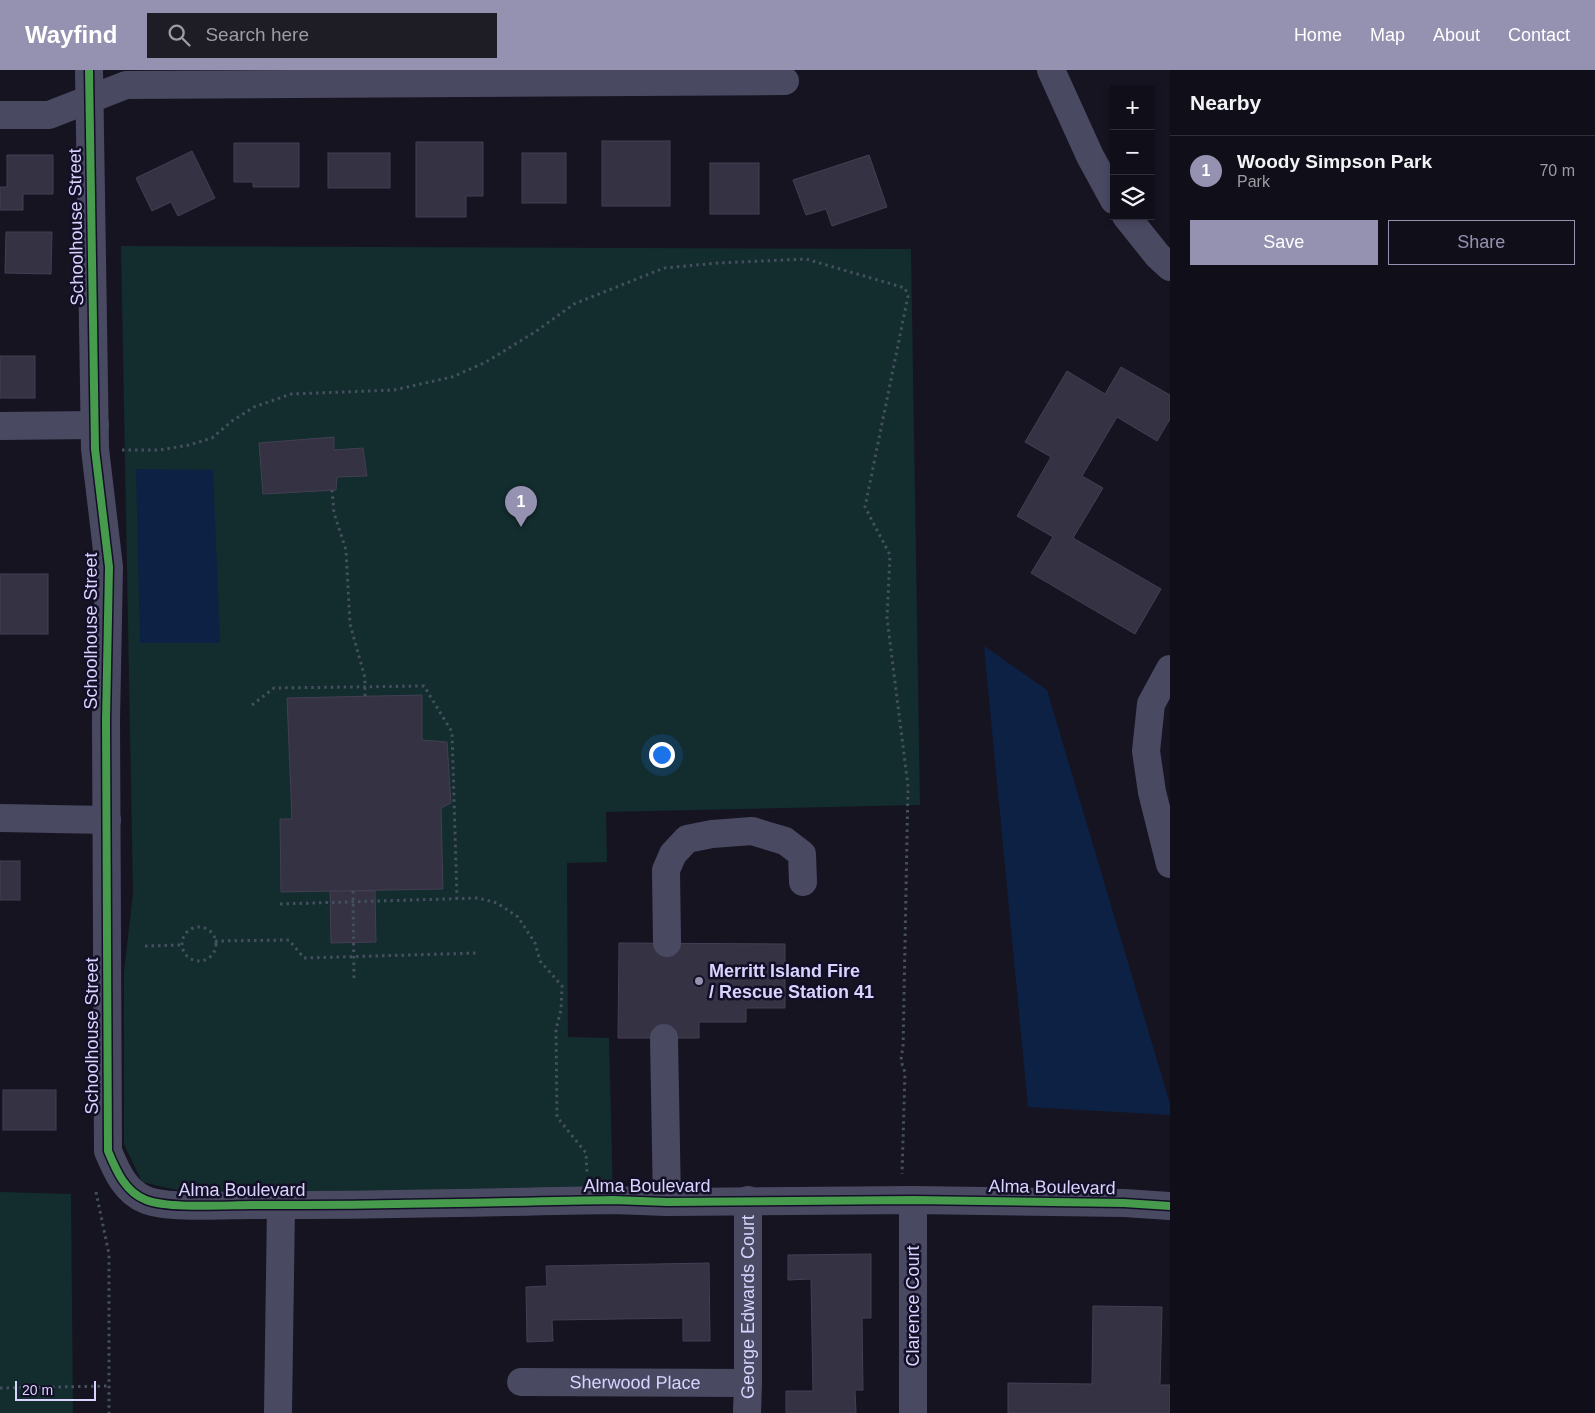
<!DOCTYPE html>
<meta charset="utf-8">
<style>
:root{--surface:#100f19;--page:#1e1d26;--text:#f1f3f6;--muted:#9c9ca2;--line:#302f38;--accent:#9591b1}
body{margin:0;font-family:Arial,sans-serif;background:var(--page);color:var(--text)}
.controls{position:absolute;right:15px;top:15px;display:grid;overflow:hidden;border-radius:0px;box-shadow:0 2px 8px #0003}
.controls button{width:45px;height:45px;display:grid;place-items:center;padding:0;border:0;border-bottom:1px solid var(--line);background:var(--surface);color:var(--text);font:25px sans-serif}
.scale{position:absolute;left:15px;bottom:12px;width:81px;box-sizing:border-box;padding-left:5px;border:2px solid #d9d4ff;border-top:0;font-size:14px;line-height:18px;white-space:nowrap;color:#d9d4ff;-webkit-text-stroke:4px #130f26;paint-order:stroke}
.you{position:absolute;left:661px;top:684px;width:18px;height:18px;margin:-12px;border:4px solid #fff;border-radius:50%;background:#1a73e8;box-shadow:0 0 0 8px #1a73e833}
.badge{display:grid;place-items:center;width:32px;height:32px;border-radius:50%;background:var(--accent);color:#fff;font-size:16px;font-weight:700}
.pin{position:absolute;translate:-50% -41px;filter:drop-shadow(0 1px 2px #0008)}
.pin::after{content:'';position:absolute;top:26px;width:18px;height:15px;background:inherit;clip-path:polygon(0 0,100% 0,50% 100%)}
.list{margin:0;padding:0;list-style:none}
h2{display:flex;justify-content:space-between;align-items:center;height:65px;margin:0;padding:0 20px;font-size:21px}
h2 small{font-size:16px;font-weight:400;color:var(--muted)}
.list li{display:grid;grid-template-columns:32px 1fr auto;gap:15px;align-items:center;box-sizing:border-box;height:70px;padding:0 20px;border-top:1px solid var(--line)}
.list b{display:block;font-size:19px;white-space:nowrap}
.list p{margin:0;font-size:16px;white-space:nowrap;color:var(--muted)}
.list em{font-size:16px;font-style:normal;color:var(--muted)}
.actions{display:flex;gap:10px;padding:15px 20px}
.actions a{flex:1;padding:11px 0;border:1px solid var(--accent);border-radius:0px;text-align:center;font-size:18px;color:var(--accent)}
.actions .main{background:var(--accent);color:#fff}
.icon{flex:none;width:28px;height:28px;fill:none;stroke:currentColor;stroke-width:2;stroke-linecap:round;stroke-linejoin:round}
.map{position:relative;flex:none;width:1170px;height:1343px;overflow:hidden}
header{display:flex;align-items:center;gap:30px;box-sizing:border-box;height:70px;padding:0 25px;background:var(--accent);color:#fff}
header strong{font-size:24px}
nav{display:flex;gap:28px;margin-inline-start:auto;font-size:18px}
.search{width:350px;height:45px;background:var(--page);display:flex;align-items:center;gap:12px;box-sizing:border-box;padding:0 18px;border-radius:0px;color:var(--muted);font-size:19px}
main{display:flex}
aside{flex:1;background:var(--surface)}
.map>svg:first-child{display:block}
.green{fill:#132c2d}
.water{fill:#0d2144}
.building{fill:#343243;stroke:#433f54}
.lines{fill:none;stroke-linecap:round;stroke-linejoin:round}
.path{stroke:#44505f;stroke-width:3;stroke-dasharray:2.5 4;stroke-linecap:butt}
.minor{stroke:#4a4962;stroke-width:28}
.cycleway-casing{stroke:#130f26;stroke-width:11}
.cycleway{stroke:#469c4c;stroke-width:8}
.poi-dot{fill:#9591b1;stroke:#130f26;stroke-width:2}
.labels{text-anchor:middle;stroke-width:5;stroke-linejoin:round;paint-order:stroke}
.street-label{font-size:18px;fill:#d9d4ff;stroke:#130f26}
.poi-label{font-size:18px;font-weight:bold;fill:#d9d4ff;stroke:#130f26;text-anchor:start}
</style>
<header>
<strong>Wayfind</strong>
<div class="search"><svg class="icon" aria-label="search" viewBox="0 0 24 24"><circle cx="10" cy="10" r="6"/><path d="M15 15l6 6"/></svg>Search here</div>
<nav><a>Home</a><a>Map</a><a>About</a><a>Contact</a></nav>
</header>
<main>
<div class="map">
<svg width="1170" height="1343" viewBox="0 0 1170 1343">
<rect width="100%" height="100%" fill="#161421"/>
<g class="green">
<polygon points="121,176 911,179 920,735 606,742 607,792 567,793 568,967 609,968 613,1130 281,1136 172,1119 142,1112 124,1074 124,902 133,823"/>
<polygon points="0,1122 71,1124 73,1343 0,1343"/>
</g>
<g class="water">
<polygon points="136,399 213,400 220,573 140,573"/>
<polygon points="984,576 1047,620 1170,1034 1170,1045 1028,1037"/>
</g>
<g class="building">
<rect x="602" y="71" width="68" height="65"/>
<polygon points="416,72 483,72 483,126 466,126 466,147 416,147"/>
<polygon points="234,73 299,73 299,117 253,117 253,112 234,112"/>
<polygon points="192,81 215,128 178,146 171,132 152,141 136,108"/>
<rect x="328" y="83" width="62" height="35"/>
<rect x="522" y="83" width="44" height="50"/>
<polygon points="7,85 53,85 53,124 23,124 23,140 0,140 0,117 7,117"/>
<polygon points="869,85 887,137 832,156 826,139 806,145 793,110"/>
<rect x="710" y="93" width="49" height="51"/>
<polygon points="6,162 52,162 51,204 5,203"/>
<rect x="0" y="286" width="35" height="42"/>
<polygon points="1121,297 1170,325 1170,349 1157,371 1117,347 1082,406 1103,418 1073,468 1161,519 1135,564 1031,503 1053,467 1017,446 1051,387 1025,372 1067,301 1105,324"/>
<polygon points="334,367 334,380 363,378 367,406 337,407 336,420 263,424 259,373"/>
<rect x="0" y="504" width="48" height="60"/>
<polygon points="422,625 422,670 447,672 451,733 441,738 443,819 281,822 280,749 292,749 287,628"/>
<rect x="0" y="791" width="20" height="39"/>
<polygon points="330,821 375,821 376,872 331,873"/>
<polygon points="619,873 785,874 785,938 746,938 746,952 699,952 699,968 618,968"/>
<rect x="3" y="1020" width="53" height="40"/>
<polygon points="871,1184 871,1248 862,1248 863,1320 855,1320 856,1343 786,1343 786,1321 813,1321 811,1209 788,1210 788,1185"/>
<polygon points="709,1193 710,1271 683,1271 683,1248 552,1250 553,1271 527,1272 526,1217 547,1216 546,1196"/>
<polygon points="1093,1236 1162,1237 1160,1315 1170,1315 1170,1343 1008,1343 1008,1313 1092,1314"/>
</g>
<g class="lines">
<g class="path">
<path d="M122 380H160L189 375 212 368 232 351 254 337 291 324 394 320 452 307 486 292 535 262 574 234 664 198 718 193 806 189 905 218 908 226 865 437 890 485 887 548 908 716 903 979C900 988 901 993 905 1002L902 1104"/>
<polyline points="332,420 334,443 346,480 350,554 365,608 365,627"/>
<polyline points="252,635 274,618 424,616 452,662 457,829"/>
<polyline points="353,821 354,908"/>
<polyline points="280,834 478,828 497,833 518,847 535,873 540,891 562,916 561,940 556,959 557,1047 586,1083 587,1104"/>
<circle cx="199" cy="874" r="17"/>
<polyline points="215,871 289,870 304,888 479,883"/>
<polyline points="145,876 181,875"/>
<polyline points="96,1122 109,1184 109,1343"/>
<polyline points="0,1318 109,1316"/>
</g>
<g class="minor">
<path d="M89 0 95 379 109 497 106 650 108 1081C116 1100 125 1122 146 1130 169 1139 225 1135 252 1135 372 1136 492 1132 613 1130L667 1132 913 1130 1124 1133 1170 1136"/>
<polyline points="1051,0 1090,86 1114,130"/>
<polyline points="0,45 49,45 126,15 785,11"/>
<polyline points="1126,146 1158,186 1170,197"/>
<polyline points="0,356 95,355"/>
<polyline points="1170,599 1151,634 1146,681 1152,722 1170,794"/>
<polyline points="0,748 107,750"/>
<polyline points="667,873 666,800 673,784 687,769 712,764 752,761 785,771 802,784 803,812"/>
<polyline points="664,968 667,1132"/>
<polyline points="913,1130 913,1343"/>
<path id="s1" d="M521 1312 748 1313"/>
<polyline points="278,1343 281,1136"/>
<path id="s2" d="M747 1343 748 1313V1130"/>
</g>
<defs>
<path id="cycleway" d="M89 0 95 379 109 497 106 650 108 1081C116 1100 125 1122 146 1130 169 1139 225 1135 252 1135 372 1136 492 1132 613 1130L667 1132 913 1130 1124 1133 1170 1136"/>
</defs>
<use href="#cycleway" class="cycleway-casing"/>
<use href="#cycleway" class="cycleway"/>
</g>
<circle class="poi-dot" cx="699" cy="911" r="5"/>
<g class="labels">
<g class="street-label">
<text transform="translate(76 157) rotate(-91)" y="6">Schoolhouse Street</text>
<text transform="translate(91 561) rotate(-90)" y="6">Schoolhouse Street</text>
<text transform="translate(92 966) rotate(-90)" y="6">Schoolhouse Street</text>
<text x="647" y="1122">Alma Boulevard</text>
<text transform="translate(1052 1117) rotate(1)" y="6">Alma Boulevard</text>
<text x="242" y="1126">Alma Boulevard</text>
<text dy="6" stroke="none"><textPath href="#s2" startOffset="106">George Edwards Court</textPath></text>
<text transform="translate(913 1236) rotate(-90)" y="6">Clarence Court</text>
<text dy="6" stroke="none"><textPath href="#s1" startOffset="114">Sherwood Place</textPath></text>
</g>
<g class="poi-label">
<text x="709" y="907">Merritt Island Fire<tspan x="709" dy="21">/ Rescue Station 41</tspan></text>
</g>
</g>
</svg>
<div class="controls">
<button>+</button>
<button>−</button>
<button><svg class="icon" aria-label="layers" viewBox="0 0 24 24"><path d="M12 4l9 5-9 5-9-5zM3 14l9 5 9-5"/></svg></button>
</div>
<div class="scale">20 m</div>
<div class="you"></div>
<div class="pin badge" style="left:521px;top:457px">1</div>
</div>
<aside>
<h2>Nearby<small></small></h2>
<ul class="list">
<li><span class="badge">1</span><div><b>Woody Simpson Park</b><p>Park</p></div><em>70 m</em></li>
</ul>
<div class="actions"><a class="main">Save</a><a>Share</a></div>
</aside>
</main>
